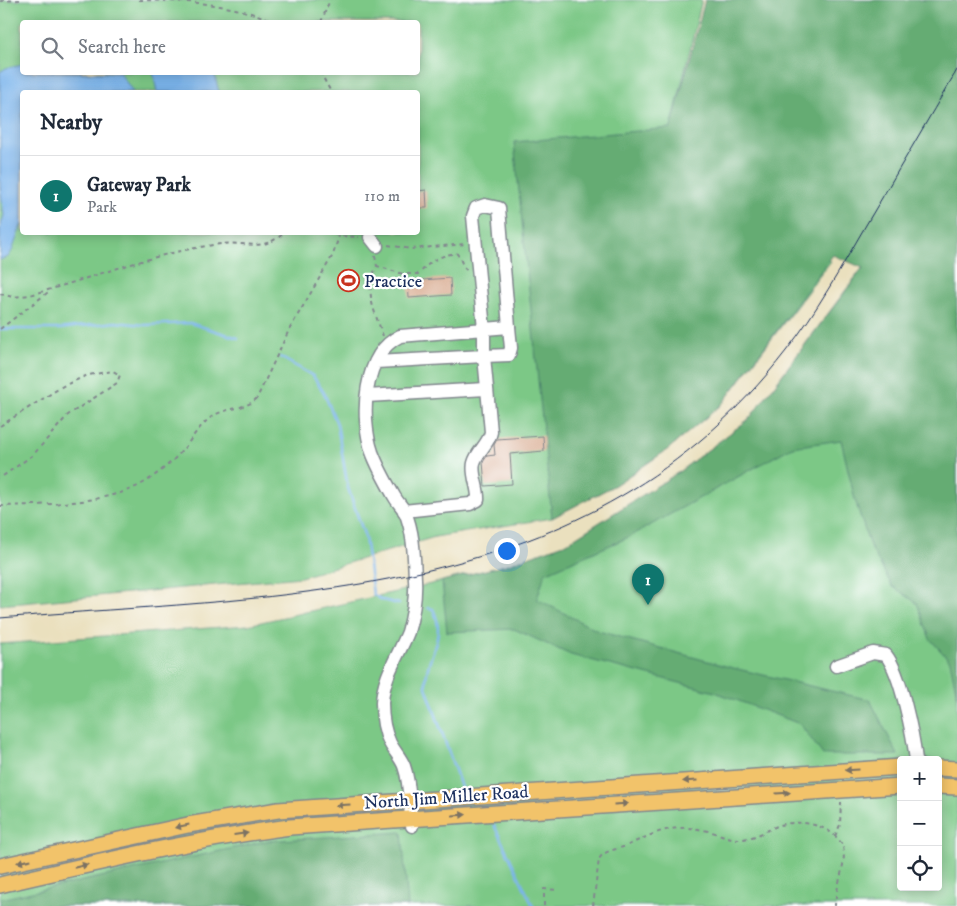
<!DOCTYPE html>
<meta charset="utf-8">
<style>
:root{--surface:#fff;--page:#f2f2f3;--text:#1f2937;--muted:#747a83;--line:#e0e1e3;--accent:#0f766e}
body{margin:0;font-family:"IM FELL DW Pica",serif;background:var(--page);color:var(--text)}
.controls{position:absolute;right:15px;bottom:15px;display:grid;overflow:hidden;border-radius:5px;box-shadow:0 2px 12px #0003}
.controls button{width:45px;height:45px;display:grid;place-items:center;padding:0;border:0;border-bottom:1px solid var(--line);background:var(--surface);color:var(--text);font:25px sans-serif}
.you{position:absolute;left:506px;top:550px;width:18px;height:18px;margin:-12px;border:4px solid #fff;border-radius:50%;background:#1a73e8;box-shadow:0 0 0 8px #1a73e833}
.badge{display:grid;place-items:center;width:32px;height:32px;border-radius:50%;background:var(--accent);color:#fff;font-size:16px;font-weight:700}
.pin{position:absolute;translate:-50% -41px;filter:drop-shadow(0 1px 2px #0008)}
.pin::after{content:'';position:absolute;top:26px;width:18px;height:15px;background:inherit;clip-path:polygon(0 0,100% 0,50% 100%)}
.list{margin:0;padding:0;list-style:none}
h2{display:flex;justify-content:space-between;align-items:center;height:65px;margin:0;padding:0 20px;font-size:21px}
h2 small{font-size:16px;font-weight:400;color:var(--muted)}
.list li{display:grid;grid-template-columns:32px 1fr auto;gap:15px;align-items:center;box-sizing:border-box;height:80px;padding:0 20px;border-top:1px solid var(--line)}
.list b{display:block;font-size:19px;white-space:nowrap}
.list p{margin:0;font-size:16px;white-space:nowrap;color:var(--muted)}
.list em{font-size:16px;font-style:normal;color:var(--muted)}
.icon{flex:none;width:28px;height:28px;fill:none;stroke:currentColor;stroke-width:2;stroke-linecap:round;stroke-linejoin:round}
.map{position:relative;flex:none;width:957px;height:906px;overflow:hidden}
.search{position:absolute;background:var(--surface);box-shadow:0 2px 12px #0003;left:20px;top:20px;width:400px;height:55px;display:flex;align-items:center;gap:12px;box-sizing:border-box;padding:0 18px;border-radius:5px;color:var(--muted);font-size:19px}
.panel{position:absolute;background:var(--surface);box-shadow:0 2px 12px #0003;left:20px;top:90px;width:400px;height:145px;border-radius:5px}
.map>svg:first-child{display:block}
.green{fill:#7cc886;stroke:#4c7c72;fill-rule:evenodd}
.forest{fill:#65ac73;stroke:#406e68}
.water{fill:#7ab4eb;stroke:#4a72a4}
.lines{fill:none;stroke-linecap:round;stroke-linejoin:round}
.stream{stroke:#7ab4eb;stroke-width:2.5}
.building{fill:#d7a98d}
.minor-casing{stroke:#82888e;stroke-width:15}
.major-casing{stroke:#82888e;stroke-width:18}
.path{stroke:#82888e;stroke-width:2;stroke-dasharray:4 4;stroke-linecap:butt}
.minor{stroke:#fff;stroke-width:12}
.major{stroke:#f2c36a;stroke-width:15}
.tram{stroke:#1b2f5e;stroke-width:1}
.oneway{fill:#7c7263}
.labels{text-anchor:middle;stroke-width:4.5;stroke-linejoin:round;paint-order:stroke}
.poi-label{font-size:18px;fill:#1b2f5e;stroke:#fff;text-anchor:start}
.street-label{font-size:18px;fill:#1b2f5e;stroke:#fff}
</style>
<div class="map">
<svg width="957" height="906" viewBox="0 0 957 906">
<rect width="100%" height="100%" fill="#fff"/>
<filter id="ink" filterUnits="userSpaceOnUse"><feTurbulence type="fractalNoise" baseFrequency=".02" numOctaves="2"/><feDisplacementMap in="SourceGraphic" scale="10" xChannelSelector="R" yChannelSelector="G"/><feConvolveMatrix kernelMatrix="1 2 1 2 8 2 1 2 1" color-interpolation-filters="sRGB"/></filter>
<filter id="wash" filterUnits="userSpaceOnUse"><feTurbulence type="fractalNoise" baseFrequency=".0096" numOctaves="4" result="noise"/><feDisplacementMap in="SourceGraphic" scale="20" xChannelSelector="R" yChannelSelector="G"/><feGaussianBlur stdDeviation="1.12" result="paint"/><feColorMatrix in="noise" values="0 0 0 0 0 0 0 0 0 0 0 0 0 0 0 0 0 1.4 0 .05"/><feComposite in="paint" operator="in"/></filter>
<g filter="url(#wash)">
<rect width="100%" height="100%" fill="#eae0be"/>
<g class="green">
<path d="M0 0H702L671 128 831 261 722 404 667 450 615 485 552 518 435 537 301 577 0 605ZM22 22H418V72H22ZM22 92H418V232H22Z"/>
<path d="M863 267 957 312V906H0V644L248 625 431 584 506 565 567 543 676 474 749 419ZM901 760H938V887H901Z"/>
</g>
<g class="forest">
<polygon points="705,0 957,0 957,696 950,661 930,639 917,603 892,586 870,546 855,500 841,440 792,447 629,537 545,573 537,599 598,631 729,667 870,700 898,755 823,755 800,724 715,692 571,655 514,629 447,632 442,581 506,565 567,543 676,474 749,419 863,268 833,255 722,404 667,450 615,485 552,518 514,142 671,128"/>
<polygon points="402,832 408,906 0,906 0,899 266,841"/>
</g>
<g class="water">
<polygon points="22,64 22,72 120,73 133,92 22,92 22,223 12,251 8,257 0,260 0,229 4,215 0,187 0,72 6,68"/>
<polygon points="153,72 214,73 219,92 157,92"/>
</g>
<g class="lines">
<g class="stream">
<polyline points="0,329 59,329 115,322 145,325 190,323 238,338"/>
<polyline points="280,357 313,376 324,393 337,424 348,488 365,537 373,594 382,600 399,604"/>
<path d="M428 608 433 609C448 639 424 657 426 687L461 787"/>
<polyline points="494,825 533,906"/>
</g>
</g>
<g id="blocks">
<g class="building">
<polygon points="426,190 427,208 418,208 418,191"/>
<polygon points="450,278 451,295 409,298 408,281"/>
<polygon points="543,436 544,451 510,454 512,484 485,486 483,462 487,456 495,455 494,445 497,439"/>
</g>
</g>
</g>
<g filter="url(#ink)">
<use href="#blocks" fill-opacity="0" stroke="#82888e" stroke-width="1"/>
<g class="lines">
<defs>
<g id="minor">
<polyline points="370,237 377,246"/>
<path d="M376 362 484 356V329L473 216 476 208 485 205 499 208 509 327 400 336C363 354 360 417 372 452 378 468 386 482 394 496 397 502 402 506 405 512 414 533 414 557 415 579 416 596 413 615 408 632 399 655 383 676 382 703 382 717 384 731 390 743 394 751 401 758 404 766 411 785 409 806 412 826"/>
<polyline points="367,396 486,389"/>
<path d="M404 511 470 504 478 500C479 488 471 474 474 463 477 451 489 444 491 432L484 356 509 355 511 348 509 327"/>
<path d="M836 666 873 653 886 655C901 674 913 735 916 760"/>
</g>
<g id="major">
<polyline points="938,768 957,769"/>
<polyline points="938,786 957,787"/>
<polyline points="0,866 188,825 278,810 901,767"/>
<path d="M0 885C97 863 191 840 290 827L901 786"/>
</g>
</defs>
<use href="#minor" class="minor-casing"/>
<use href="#major" class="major-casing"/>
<g class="path">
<path d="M139 0C187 1 231 3 276 22"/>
<polyline points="0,1 21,0"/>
<polyline points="321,22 330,0"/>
<polyline points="320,72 331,92"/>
<polyline points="327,232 339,236 359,237"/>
<polyline points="388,245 411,249 465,244"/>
<polyline points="375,256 377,266"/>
<path d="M0 294 13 297 30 295C93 278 155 252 221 244 248 241 262 253 285 232"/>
<polyline points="0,329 51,290"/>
<path d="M383 336C375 311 363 292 377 266L403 274H419C430 261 438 256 456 253 462 258 461 267 468 271"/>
<polyline points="0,426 63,386 88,375 113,371 120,375 117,383 68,415 33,455 0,478"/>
<path d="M0 506C42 505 117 504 151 478 161 471 172 462 180 453 191 441 198 426 213 416 227 407 246 410 257 398L289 330 333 255 339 236"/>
<polyline points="835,836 840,825 841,802"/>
<polyline points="544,906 544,889 557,890"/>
<path d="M593 906 599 859 602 855C609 850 618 849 626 846 653 834 671 823 703 830 717 832 729 840 743 839 754 838 765 831 775 827 796 818 828 823 841 843 850 857 835 887 835 906"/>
</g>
<use href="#minor" class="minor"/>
<use href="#major" class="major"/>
<path class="tram" d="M0 618C289 594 590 604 786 351 817 311 841 268 866 225 897 173 927 121 957 70"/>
</g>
<defs><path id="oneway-solid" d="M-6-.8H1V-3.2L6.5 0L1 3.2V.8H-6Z" transform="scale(1.25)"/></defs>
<g class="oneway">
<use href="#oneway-solid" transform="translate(852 770) rotate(176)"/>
<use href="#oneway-solid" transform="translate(690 781) rotate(176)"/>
<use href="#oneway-solid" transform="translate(783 793) rotate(-4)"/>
<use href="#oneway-solid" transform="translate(621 804) rotate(-4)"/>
<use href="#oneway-solid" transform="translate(343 805) rotate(176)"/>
<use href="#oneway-solid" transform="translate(459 815) rotate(-4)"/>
<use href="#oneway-solid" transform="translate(182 826) rotate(168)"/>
<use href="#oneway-solid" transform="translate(241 834) rotate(-7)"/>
<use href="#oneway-solid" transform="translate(24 861) rotate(168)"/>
<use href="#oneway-solid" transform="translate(81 866) rotate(-13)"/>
</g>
</g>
<defs>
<symbol id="stadium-ring" viewBox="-11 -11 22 22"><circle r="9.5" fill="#fff" stroke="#c8321e" stroke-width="1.5"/><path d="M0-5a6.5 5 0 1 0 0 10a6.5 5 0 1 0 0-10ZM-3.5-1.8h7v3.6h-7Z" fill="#c8321e"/></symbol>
</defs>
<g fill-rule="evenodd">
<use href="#stadium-ring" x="336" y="268" width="25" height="25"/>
</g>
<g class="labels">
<g class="poi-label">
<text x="364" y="287">Practice</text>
</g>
<g class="street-label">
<text transform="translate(446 797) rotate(-4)" y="6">North Jim Miller Road</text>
</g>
</g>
</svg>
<div class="controls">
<button>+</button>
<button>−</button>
<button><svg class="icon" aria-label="locate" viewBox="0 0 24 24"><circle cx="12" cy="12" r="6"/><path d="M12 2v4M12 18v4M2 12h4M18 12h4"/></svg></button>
</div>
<div class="you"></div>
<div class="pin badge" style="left:648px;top:605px">1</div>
<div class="search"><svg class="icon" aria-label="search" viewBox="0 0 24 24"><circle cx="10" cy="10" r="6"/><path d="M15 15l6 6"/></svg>Search here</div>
<section class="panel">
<h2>Nearby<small></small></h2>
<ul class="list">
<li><span class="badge">1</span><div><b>Gateway Park</b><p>Park</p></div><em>110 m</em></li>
</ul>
</section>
</div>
